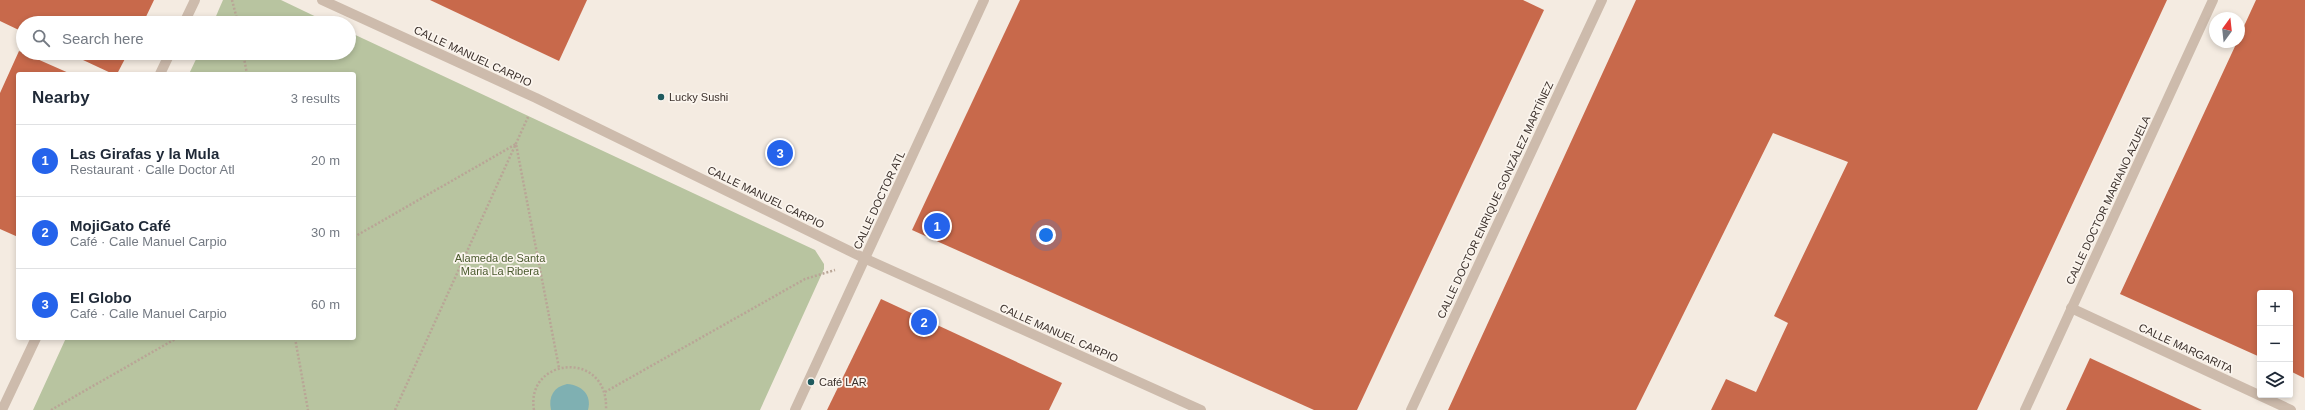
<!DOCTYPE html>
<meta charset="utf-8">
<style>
:root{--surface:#fff;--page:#f6f6f7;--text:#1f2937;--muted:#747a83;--line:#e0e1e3;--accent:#2563eb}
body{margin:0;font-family:Arial,sans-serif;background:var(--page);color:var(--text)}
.controls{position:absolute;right:12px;bottom:12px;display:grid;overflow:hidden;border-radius:4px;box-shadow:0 2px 6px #0003}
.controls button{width:36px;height:36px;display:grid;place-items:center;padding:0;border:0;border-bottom:1px solid var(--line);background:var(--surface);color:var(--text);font:20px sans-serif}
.compass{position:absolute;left:2209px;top:12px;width:36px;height:36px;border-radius:50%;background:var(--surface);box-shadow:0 2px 6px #0003;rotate:15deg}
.you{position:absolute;left:1046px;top:235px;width:14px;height:14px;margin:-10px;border:3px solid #fff;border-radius:50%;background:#1a73e8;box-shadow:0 0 0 6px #1a73e833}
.badge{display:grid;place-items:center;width:26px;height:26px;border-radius:50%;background:var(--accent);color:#fff;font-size:13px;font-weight:700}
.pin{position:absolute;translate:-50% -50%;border:2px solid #fff;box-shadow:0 1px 4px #0006}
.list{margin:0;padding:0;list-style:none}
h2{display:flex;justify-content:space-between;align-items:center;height:52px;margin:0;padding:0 16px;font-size:17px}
h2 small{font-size:13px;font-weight:400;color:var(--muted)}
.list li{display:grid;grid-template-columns:26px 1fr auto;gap:12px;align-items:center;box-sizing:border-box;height:72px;padding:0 16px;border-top:1px solid var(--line)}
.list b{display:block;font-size:15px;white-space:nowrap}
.list p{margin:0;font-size:13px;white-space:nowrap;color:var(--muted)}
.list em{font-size:13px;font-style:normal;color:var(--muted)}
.icon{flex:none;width:22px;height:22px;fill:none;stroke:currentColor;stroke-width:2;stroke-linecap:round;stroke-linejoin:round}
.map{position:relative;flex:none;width:2305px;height:410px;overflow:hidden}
.search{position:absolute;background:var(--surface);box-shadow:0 2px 6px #0003;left:16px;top:16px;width:340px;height:44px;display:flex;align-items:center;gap:10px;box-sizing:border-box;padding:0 14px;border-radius:22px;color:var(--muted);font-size:15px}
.panel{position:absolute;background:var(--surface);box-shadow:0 2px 6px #0003;left:16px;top:72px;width:340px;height:268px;border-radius:4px}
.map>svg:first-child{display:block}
.green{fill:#b8c4a0}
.water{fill:#7fb0b2}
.building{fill:#c8694b}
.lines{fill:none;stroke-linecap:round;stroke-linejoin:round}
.path{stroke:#b9a596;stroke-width:2.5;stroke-dasharray:2 2;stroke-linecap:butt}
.street{stroke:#cdbbac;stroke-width:10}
.poi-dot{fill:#1f5a5e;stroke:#fbf5ee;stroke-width:1.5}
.labels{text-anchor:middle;stroke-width:3.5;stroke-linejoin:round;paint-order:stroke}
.street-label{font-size:11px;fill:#3b302b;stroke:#fbf5ee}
.poi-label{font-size:11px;fill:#3b302b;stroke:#fbf5ee;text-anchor:start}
.park-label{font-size:11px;fill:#4a5a2e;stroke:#fbf5ee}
</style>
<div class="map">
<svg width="2305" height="410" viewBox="0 0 2305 410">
<rect width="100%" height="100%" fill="#f4ebe1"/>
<g class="green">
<polygon points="223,0 281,0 329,23 213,23"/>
<polygon points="349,32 815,250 824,264 824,269 760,410 33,410 66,338 354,338 354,74 189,74 199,53 349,53"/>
</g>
<path class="water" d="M567 384C582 385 592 395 588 410H551C548 396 554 387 567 384Z"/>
<g class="building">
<polygon points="0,0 154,0 143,23 23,23 23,32 0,21"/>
<polygon points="430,0 587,0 559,61"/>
<polygon points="1020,0 1523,0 1544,10 1357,410 1314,410 912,230"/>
<polygon points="1636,0 2167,0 1977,410 1711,410 1726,379 1756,392 1788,323 1774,316 1848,162 1773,133 1636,410 1448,410"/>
<polygon points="2256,0 2305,0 2304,378 2290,371 2290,293 2260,293 2260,357 2120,294 2237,42 2239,42 2239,37"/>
<polygon points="19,51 71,74 18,74 18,237 0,229 0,93"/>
<polygon points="68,53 128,53 117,74 113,74"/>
<polygon points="881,299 1062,383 1049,410 827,410"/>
<polygon points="2090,358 2202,410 2066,410"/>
</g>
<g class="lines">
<g class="path">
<polyline points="232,0 238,23"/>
<polyline points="243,53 247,74"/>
<polyline points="354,237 516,144 559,368"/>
<polyline points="295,338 308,410"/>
<polyline points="605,392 805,279 835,270"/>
<polyline points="51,410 177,338"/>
<polyline points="395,410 528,117"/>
<path d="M534 410C525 357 609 349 606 410"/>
</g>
<g class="street">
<polyline points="322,0 536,98 866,259 1201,410"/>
<polyline points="184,23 195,0"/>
<polyline points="160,74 170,53"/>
<polyline points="2071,308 2291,410"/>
<polyline points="2,410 36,338"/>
<polyline points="795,410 984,0"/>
<polyline points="1411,410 1602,0"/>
<polyline points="2025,410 2213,0"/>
</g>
</g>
<g class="poi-dot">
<circle cx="661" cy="97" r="4"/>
<circle cx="811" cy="382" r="4"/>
</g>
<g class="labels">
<g class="street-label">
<text transform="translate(473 56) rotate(25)" y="4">CALLE MANUEL CARPIO</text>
<text transform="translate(766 197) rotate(26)" y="4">CALLE MANUEL CARPIO</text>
<text transform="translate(879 200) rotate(-65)" y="4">CALLE DOCTOR ATL</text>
<text transform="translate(1495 200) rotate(-65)" y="4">CALLE DOCTOR ENRIQUE GONZÁLEZ MARTÍNEZ</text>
<text transform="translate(2108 200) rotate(-65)" y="4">CALLE DOCTOR MARIANO AZUELA</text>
<text transform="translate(1059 333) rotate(24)" y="4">CALLE MANUEL CARPIO</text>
<text transform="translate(2186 348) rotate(25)" y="4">CALLE MARGARITA</text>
</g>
<g class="poi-label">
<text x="669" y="101">Lucky Sushi</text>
<text x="819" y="386">Café LAR</text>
</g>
<g class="park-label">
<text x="500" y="262">Alameda de Santa<tspan x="500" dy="13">Maria La Ribera</tspan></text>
</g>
</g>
</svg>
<div class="controls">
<button>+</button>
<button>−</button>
<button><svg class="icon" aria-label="layers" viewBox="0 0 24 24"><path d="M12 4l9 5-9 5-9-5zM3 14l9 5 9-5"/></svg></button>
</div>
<svg class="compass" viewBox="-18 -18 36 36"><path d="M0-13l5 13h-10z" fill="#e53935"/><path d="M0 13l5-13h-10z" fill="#747a83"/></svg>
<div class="you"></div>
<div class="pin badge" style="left:937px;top:226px">1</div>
<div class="pin badge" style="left:924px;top:322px">2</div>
<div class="pin badge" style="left:780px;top:153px">3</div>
<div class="search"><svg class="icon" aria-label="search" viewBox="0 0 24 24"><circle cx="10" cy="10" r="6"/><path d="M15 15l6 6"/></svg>Search here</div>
<section class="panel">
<h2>Nearby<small>3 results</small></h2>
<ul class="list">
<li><span class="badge">1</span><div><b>Las Girafas y la Mula</b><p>Restaurant · Calle Doctor Atl</p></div><em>20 m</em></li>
<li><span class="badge">2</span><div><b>MojiGato Café</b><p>Café · Calle Manuel Carpio</p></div><em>30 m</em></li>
<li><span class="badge">3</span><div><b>El Globo</b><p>Café · Calle Manuel Carpio</p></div><em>60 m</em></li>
</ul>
</section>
</div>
